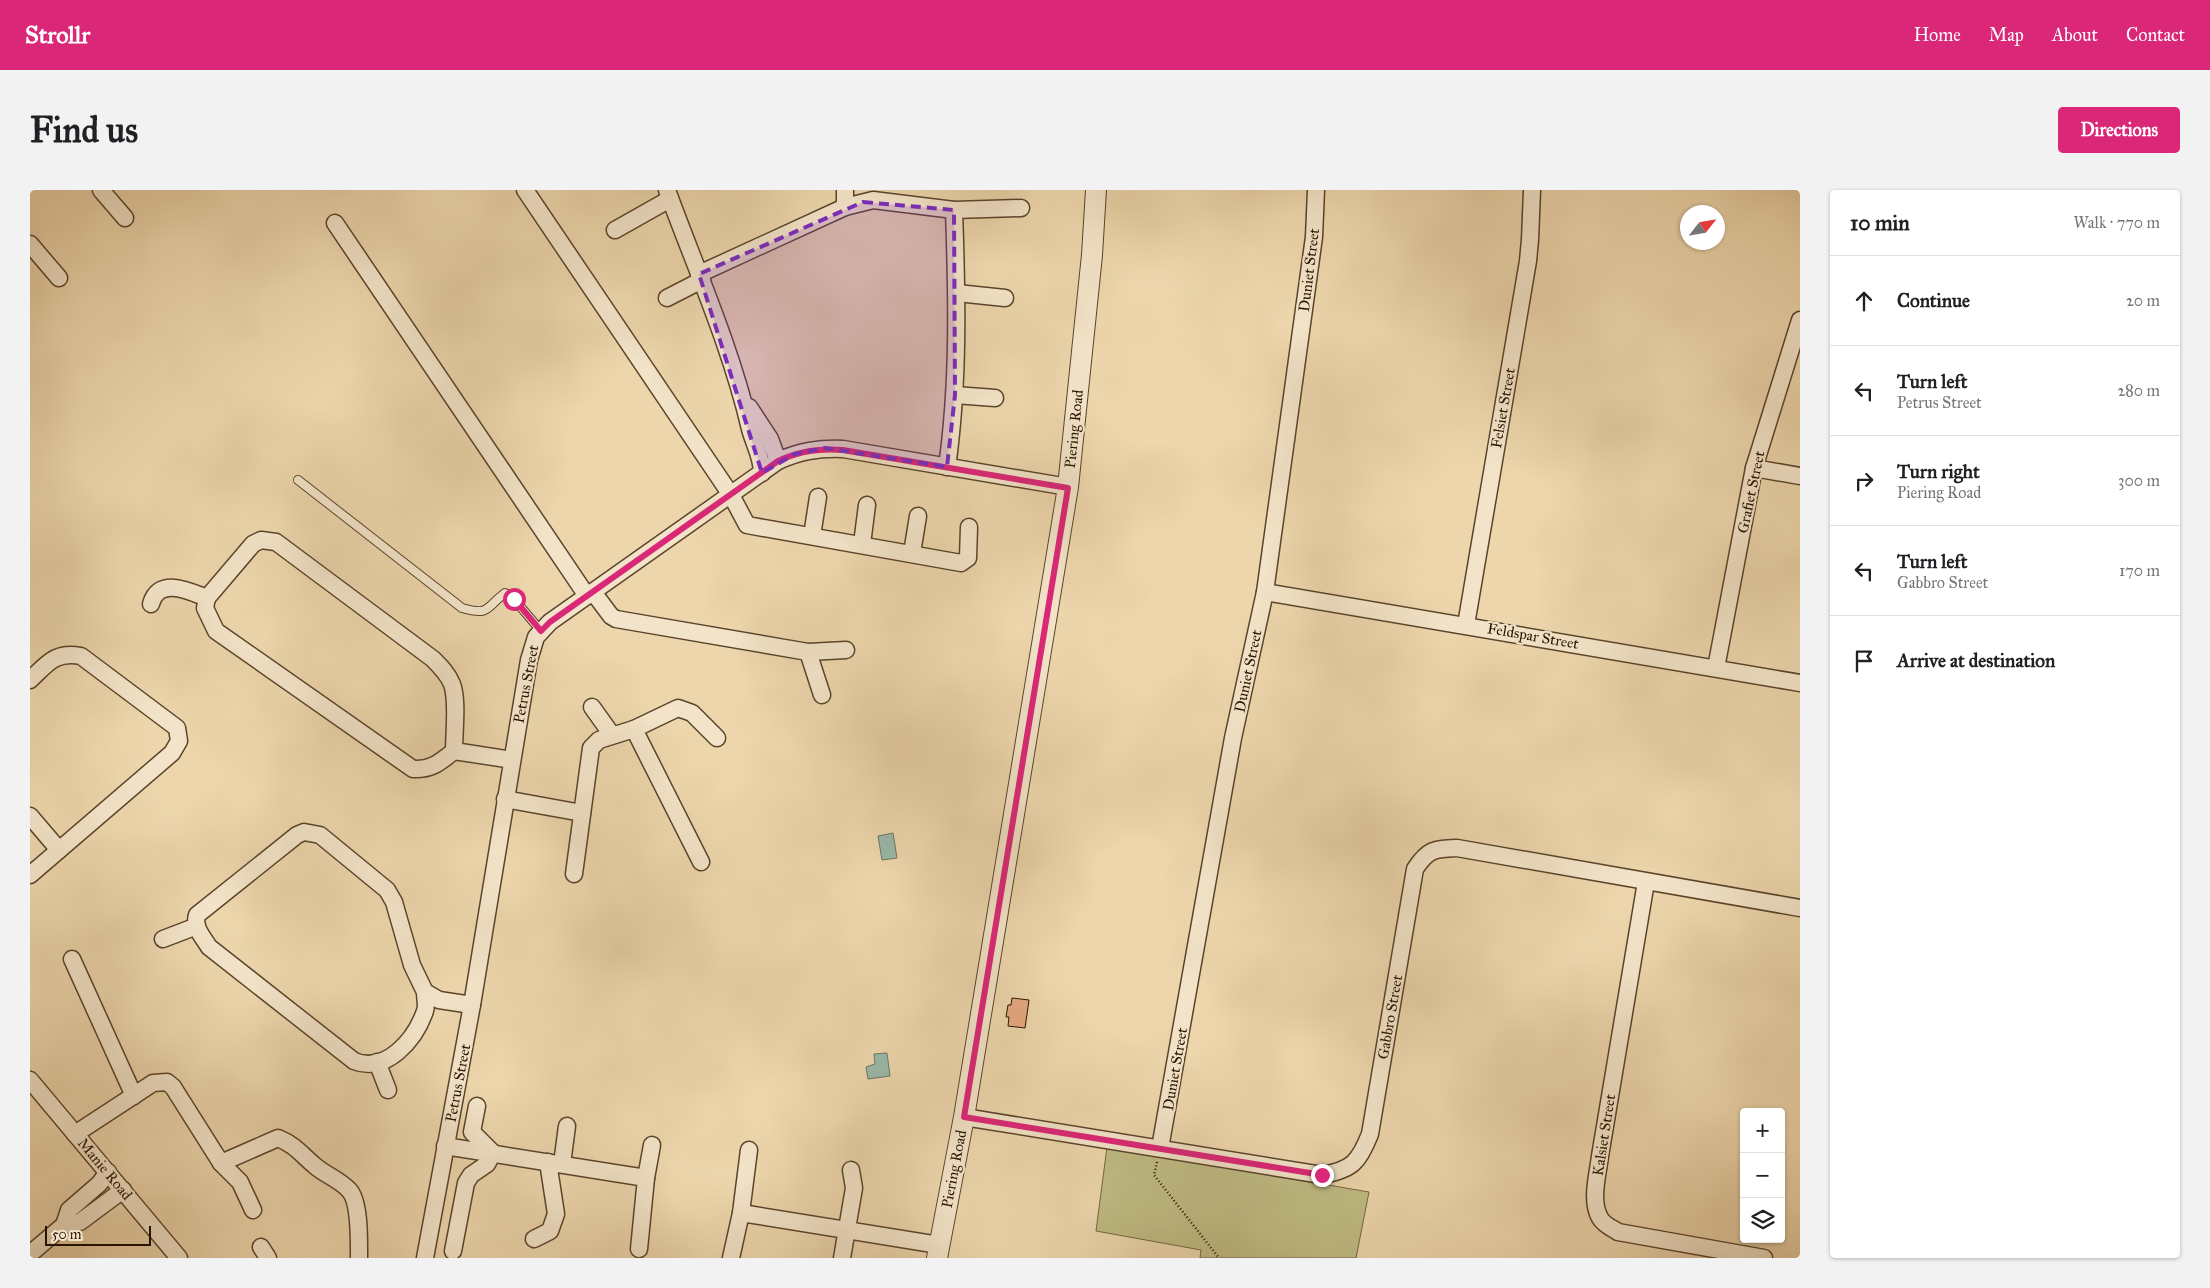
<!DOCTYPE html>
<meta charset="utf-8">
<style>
:root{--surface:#fff;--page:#f2f2f2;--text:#202124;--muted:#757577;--line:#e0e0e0;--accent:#db2777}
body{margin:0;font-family:"IM FELL Great Primer",serif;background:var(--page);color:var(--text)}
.controls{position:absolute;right:15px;bottom:15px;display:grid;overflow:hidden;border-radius:5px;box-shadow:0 1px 4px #0004}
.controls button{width:45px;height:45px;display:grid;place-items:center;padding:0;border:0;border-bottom:1px solid var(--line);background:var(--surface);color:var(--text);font:25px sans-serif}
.compass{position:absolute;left:1650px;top:15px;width:45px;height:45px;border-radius:50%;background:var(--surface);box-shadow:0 1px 4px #0004;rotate:59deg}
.scale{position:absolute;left:15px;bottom:12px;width:106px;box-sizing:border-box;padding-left:5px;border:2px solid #291400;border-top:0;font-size:14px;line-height:18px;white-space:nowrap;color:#291400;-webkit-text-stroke:4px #f3e4c9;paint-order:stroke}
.stop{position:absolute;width:15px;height:15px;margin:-11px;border:4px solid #db2777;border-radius:50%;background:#fff}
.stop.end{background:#db2777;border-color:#fff;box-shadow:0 1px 5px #0008}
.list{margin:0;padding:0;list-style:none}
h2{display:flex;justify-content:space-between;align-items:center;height:65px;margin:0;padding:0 20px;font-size:21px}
h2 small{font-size:16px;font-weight:400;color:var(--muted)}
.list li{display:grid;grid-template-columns:32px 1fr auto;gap:15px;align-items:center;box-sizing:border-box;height:90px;padding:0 20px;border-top:1px solid var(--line)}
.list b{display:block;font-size:19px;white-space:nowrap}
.list p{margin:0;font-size:16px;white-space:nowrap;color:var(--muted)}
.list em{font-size:16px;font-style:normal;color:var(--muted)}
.icon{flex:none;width:28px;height:28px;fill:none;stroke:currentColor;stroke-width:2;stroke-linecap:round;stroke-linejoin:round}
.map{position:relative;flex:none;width:1770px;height:1068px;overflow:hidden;border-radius:5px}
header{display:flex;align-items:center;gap:30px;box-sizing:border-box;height:70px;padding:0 25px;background:var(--accent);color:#fff}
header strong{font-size:24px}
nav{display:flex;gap:28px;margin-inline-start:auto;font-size:18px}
.intro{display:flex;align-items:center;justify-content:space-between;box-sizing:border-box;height:120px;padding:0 30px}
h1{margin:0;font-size:35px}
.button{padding:12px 22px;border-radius:5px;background:var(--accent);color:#fff;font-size:18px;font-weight:700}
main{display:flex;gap:30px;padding:0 30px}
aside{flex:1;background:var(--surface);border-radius:5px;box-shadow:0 1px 4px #0004}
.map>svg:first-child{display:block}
.green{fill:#c0bc84;stroke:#746842}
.water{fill:#99b9aa;stroke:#6c7766}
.building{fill:#e6a981;stroke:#291400}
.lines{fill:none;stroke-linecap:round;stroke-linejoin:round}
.service-casing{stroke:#5a442b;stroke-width:10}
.minor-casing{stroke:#5a442b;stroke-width:19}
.tertiary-casing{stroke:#5a442b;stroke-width:22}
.path{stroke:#291400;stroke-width:2.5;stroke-dasharray:1 2.5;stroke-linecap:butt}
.service{stroke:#f3e4c9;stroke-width:8}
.minor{stroke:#f3e4c9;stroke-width:16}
.tertiary{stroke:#f3e4c9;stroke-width:20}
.route{stroke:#db2777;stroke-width:6}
.marked{fill:#7b2cbf;fill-opacity:0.2;stroke:#7b2cbf;stroke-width:4;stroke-dasharray:10 6;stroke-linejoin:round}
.labels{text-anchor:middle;stroke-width:4.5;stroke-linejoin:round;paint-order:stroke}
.street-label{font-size:15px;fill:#291400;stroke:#f3e4c9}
</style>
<header>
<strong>Strollr</strong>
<nav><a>Home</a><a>Map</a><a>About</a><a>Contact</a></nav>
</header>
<div class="intro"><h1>Find us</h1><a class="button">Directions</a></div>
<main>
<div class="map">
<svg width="1770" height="1068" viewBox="0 0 1770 1068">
<rect width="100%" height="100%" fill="#edd6ac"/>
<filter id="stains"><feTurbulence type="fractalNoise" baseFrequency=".004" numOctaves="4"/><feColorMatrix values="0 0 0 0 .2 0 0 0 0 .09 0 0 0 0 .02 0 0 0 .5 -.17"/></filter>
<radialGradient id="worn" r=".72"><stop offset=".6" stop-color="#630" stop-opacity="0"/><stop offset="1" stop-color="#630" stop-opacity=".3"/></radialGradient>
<polygon class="green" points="1077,957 1339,1002 1326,1068 1170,1068 1171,1060 1066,1041"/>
<g class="water">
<polygon points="863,643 867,668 852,670 848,646"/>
<polygon points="857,863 860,886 838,889 836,877 845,874 844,864"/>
</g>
<polygon class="building" points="982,808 999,810 995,838 978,836 979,827 976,827 978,815 981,815"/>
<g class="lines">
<defs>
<path id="service" d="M268 290 432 418C460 426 455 418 475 403L484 409 511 441"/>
<g id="minor">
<polyline points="71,0 95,28"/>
<polyline points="495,0 701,305 717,335 931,373 938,368 939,337"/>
<path d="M637 0C666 79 701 157 720 239 724 254 732 267 732 283"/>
<polyline points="815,17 815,0"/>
<polyline points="305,33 557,406"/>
<polyline points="585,40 640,9"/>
<polyline points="0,54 29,88"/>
<polyline points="669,84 815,17 843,10 924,20 991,18"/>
<polyline points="927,103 975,108"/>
<polyline points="637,108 672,90"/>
<polyline points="925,205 965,208"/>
<polyline points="719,217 740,249 748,271"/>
<path d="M917 277C929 192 927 106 924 20"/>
<polyline points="1724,278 1770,286"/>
<polyline points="782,346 788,307"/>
<polyline points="832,354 837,315"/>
<polyline points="882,363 888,326"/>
<polyline points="563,402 581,426 586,429 778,462 792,505"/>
<polyline points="1235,402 1770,493"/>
<path d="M121 414C129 386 159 401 177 408"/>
<polyline points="1436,435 1498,71 1500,50 1502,0"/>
<polyline points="778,462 816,460"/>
<polyline points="1686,478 1724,278 1770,130"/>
<path d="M0 490C17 474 25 461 51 466L147 538 149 551 142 563 0 685"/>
<polyline points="562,517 582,545"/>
<polyline points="604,539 648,518 662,523 687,548"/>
<path d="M424 561C424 542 428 510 422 494 418 484 410 476 403 469L246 352 231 350 223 354 177 408 175 418 186 441 383 579C402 580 410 572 424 561L482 570"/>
<polyline points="475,609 552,623"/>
<polyline points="0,626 29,660"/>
<polyline points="544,684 561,558 569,550 604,539 671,672"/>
<path d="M1616 692 1570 966C1568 984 1560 1011 1570 1028 1574 1035 1582 1038 1588 1042L1734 1068"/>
<polyline points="133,749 167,736"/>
<polyline points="42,769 104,906"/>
<path d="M395 802C395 808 397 816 395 821 385 850 356 884 324 871L179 757C173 747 163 737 167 725L267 645 274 642 290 645 357 700 364 712 382 775 395 802 409 810 442 815"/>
<polyline points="347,872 358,900"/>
<polyline points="0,890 149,1068"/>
<path d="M934 927 1292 985C1322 980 1329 972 1340 944L1385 679C1398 659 1404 659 1427 658L1770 718"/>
<path d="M45 944 123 893 137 892 143 897 191 973 248 948C265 955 271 964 284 975 295 985 309 989 319 1000 330 1011 329 1051 329 1067"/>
<polyline points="415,956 616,988 609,1059"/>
<polyline points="1130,958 1203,548 1235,402 1284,47 1286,0"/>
<polyline points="191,973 210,992 223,1020"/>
<polyline points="532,974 537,936"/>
<polyline points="616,988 622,955"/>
<polyline points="711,1023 909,1055"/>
<polyline points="34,1035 39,1020 69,994 78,982"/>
<polyline points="504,1049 520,1041 526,1024 518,972"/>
<polyline points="231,1057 238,1068"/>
<polyline points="423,1061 436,993 441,985 457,974 463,963 442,942 447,916"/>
<polyline points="0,1064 34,1035 50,1032 93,1000"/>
<path d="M395 1068 442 815 499 470 506 447 520 432 748 271C770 261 789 258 813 259L1038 297"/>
<polyline points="701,1068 711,1023 719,960"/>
<polyline points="812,1068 824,998 821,980"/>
</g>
<polyline id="tertiary" points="907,1068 934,927 1038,297 1062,65 1066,0"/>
</defs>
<use href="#service" class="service-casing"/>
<use href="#minor" class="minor-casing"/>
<use href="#tertiary" class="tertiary-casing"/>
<polyline class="path" points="1127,972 1124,985 1189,1068"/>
<use href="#service" class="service"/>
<use href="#minor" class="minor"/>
<use href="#tertiary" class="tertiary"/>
</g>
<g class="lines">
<path class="route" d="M484 409 511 441 520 432 748 271C770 261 789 258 813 260L1038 298 934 927 1292 985"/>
</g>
<path class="marked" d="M833 12 924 20 925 205 917 277 795 258 765 264 732 283 669 84Z"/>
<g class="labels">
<g class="street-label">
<text transform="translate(1279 80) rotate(-83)" y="5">Duniet Street</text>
<text transform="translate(1473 218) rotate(-80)" y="5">Felsiet Street</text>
<text transform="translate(1044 239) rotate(-84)" y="5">Piering Road</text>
<text transform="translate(1721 302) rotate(-78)" y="5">Grafiet Street</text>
<text transform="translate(1503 446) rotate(10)" y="5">Feldspar Street</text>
<text transform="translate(1218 481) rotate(-78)" y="5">Duniet Street</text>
<text transform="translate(496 494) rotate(-79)" y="5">Petrus Street</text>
<text transform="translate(1360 827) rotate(-80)" y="5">Gabbro Street</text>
<text transform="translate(1145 879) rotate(-80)" y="5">Duniet Street</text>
<text transform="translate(428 893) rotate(-79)" y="5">Petrus Street</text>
<text transform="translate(1574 945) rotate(-81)" y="5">Kalsiet Street</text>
<text transform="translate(75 979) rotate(50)" y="5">Manie Road</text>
<text transform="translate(924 979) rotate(-79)" y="5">Piering Road</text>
</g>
</g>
<rect width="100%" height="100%" filter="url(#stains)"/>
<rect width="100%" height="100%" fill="url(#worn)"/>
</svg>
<div class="controls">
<button>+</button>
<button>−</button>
<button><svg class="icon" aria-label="layers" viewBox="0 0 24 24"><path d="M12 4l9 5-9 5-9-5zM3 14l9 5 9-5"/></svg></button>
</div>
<svg class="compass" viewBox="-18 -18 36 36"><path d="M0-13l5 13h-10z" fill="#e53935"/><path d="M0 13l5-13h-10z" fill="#757577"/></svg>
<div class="scale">50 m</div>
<div class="stop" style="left:484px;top:409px"></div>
<div class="stop end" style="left:1292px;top:985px"></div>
</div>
<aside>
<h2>10 min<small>Walk · 770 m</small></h2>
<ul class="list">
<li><svg class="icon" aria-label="ahead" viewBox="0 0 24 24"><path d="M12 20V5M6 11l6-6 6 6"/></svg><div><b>Continue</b></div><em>20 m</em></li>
<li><svg class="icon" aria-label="left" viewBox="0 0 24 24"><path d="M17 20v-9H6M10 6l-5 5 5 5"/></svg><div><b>Turn left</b><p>Petrus Street</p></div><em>280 m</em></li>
<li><svg class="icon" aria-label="right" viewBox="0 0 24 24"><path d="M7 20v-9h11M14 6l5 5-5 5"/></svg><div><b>Turn right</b><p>Piering Road</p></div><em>300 m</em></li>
<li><svg class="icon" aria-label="left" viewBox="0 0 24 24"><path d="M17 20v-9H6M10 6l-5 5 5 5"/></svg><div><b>Turn left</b><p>Gabbro Street</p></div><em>170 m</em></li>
<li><svg class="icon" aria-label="arrive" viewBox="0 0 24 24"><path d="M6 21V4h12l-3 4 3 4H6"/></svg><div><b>Arrive at destination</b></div></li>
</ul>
</aside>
</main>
